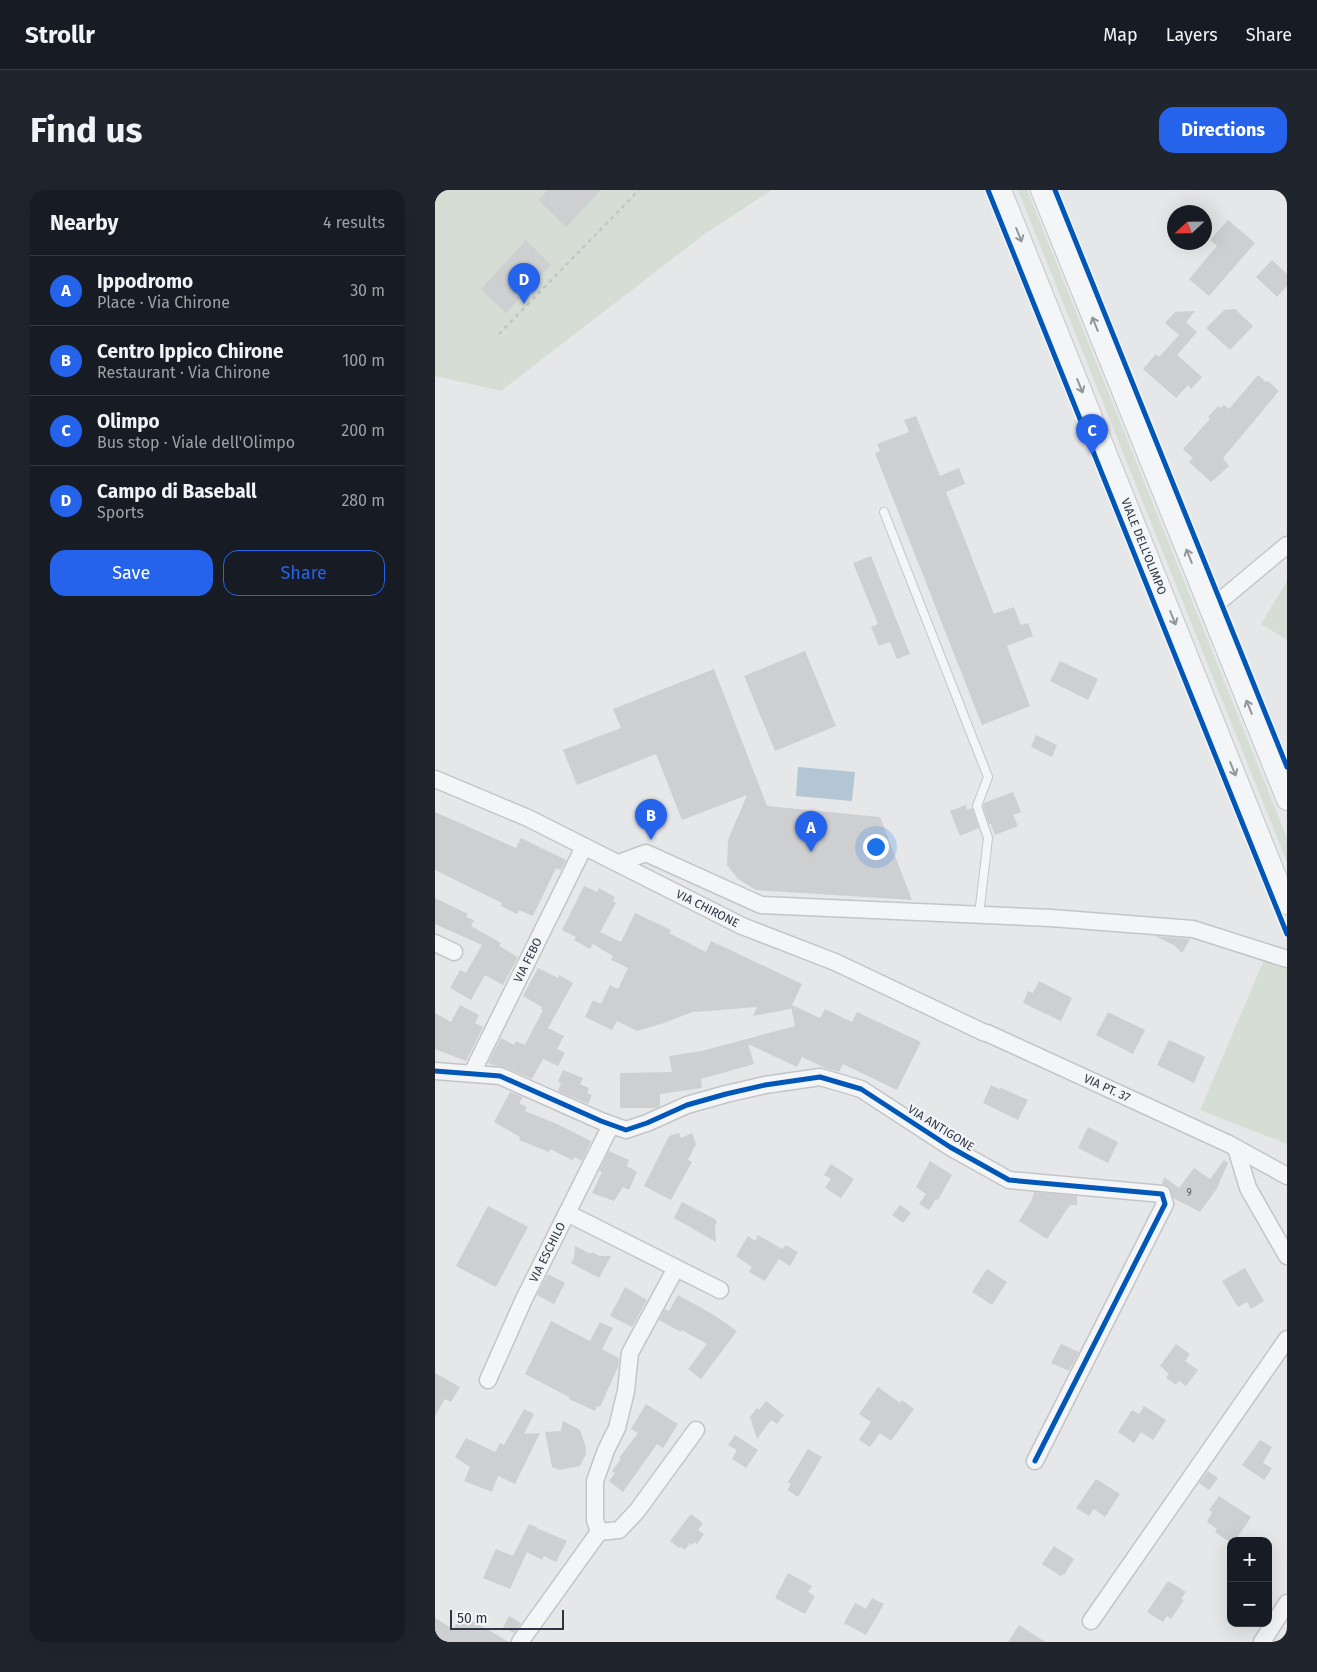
<!DOCTYPE html>
<meta charset="utf-8">
<style>
:root{--surface:#171b24;--page:#20242c;--text:#f1f3f6;--muted:#9ea1a6;--line:#363941;--accent:#2563eb}
body{margin:0;font-family:"Fira Sans",sans-serif;background:var(--page);color:var(--text)}
.controls{position:absolute;right:15px;bottom:15px;display:grid;overflow:hidden;border-radius:10px;box-shadow:0 5px 20px #0002}
.controls button{width:45px;height:45px;display:grid;place-items:center;padding:0;border:0;border-bottom:1px solid var(--line);background:var(--surface);color:var(--text);font:25px sans-serif}
.compass{position:absolute;left:732px;top:15px;width:45px;height:45px;border-radius:50%;background:var(--surface);box-shadow:0 5px 20px #0002;rotate:248deg}
.scale{position:absolute;left:15px;bottom:12px;width:114px;box-sizing:border-box;padding-left:5px;border:2px solid #2a3643;border-top:0;font-size:14px;line-height:18px;white-space:nowrap;color:#2a3643;-webkit-text-stroke:4px #f3f5f8;paint-order:stroke}
.you{position:absolute;left:440px;top:656px;width:18px;height:18px;margin:-12px;border:4px solid #fff;border-radius:50%;background:#1a73e8;box-shadow:0 0 0 8px #1a73e833}
.badge{display:grid;place-items:center;width:32px;height:32px;border-radius:50%;background:var(--accent);color:#fff;font-size:16px;font-weight:700}
.pin{position:absolute;translate:-50% -41px;filter:drop-shadow(0 1px 2px #0008)}
.pin::after{content:'';position:absolute;top:26px;width:18px;height:15px;background:inherit;clip-path:polygon(0 0,100% 0,50% 100%)}
.list{margin:0;padding:0;list-style:none}
h2{display:flex;justify-content:space-between;align-items:center;height:65px;margin:0;padding:0 20px;font-size:21px}
h2 small{font-size:16px;font-weight:400;color:var(--muted)}
.list li{display:grid;grid-template-columns:32px 1fr auto;gap:15px;align-items:center;box-sizing:border-box;height:70px;padding:0 20px;border-top:1px solid var(--line)}
.list b{display:block;font-size:19px;white-space:nowrap}
.list p{margin:0;font-size:16px;white-space:nowrap;color:var(--muted)}
.list em{font-size:16px;font-style:normal;color:var(--muted)}
.actions{display:flex;gap:10px;padding:15px 20px}
.actions a{flex:1;padding:11px 0;border:1px solid var(--accent);border-radius:15px;text-align:center;font-size:18px;color:var(--accent)}
.actions .main{background:var(--accent);color:#fff}
.map{position:relative;flex:none;width:852px;height:1452px;overflow:hidden;border-radius:15px}
header{display:flex;align-items:center;gap:30px;box-sizing:border-box;height:70px;padding:0 25px;background:var(--surface);border-bottom:1px solid var(--line)}
header strong{font-size:24px}
nav{display:flex;gap:28px;margin-inline-start:auto;font-size:18px}
.intro{display:flex;align-items:center;justify-content:space-between;box-sizing:border-box;height:120px;padding:0 30px}
h1{margin:0;font-size:35px}
.button{padding:12px 22px;border-radius:15px;background:var(--accent);color:#fff;font-size:18px;font-weight:700}
main{display:flex;gap:30px;padding:0 30px}
aside{flex:1;background:var(--surface);border-radius:15px;box-shadow:0 5px 20px #0002}
.map>svg:first-child{display:block}
.green{fill:#d6ddd5}
.water{fill:#b3c6d4}
.building{fill:#cdcfd1}
.lines{fill:none;stroke-linecap:round;stroke-linejoin:round}
.service-casing{stroke:#c3c5c7;stroke-width:10}
.minor-casing{stroke:#c3c5c7;stroke-width:19}
.tertiary-casing{stroke:#c3c5c7;stroke-width:22}
.path{stroke:#c3c6c9;stroke-width:2.5;stroke-dasharray:4 4;stroke-linecap:butt}
.service{stroke:#f4f5f6;stroke-width:8}
.minor{stroke:#f4f5f6;stroke-width:16}
.tertiary{stroke:#f4f5f6;stroke-width:20}
.cycleway-casing{stroke:#f3f5f8;stroke-width:8}
.cycleway{stroke:#0057b8;stroke-width:5}
.oneway{stroke:#8f969c}
.labels{text-anchor:middle;stroke-width:4;stroke-linejoin:round;paint-order:stroke}
.number-label{font-size:10px;fill:#545d67}
.street-label{font-size:12px;fill:#2a3643;stroke:#f3f5f8}
</style>
<header>
<strong>Strollr</strong>
<nav><a>Map</a><a>Layers</a><a>Share</a></nav>
</header>
<div class="intro"><h1>Find us</h1><a class="button">Directions</a></div>
<main>
<aside>
<h2>Nearby<small>4 results</small></h2>
<ul class="list">
<li><span class="badge">A</span><div><b>Ippodromo</b><p>Place · Via Chirone</p></div><em>30 m</em></li>
<li><span class="badge">B</span><div><b>Centro Ippico Chirone</b><p>Restaurant · Via Chirone</p></div><em>100 m</em></li>
<li><span class="badge">C</span><div><b>Olimpo</b><p>Bus stop · Viale dell'Olimpo</p></div><em>200 m</em></li>
<li><span class="badge">D</span><div><b>Campo di Baseball</b><p>Sports</p></div><em>280 m</em></li>
</ul>
<div class="actions"><a class="main">Save</a><a>Share</a></div>
</aside>
<div class="map">
<svg width="852" height="1452" viewBox="0 0 852 1452">
<rect width="100%" height="100%" fill="#e5e7e9"/>
<g class="green">
<polygon points="0,0 337,0 271,43 66,201 0,186"/>
<polygon points="583,0 592,0 852,648 852,672"/>
<polygon points="852,391 852,450 826,434"/>
<polygon points="829,770 852,778 852,954 765,920"/>
</g>
<polygon class="water" points="363,577 420,582 417,611 361,606"/>
<g class="building">
<polygon points="113,0 166,0 131,37 103,10"/>
<polygon points="793,30 820,53 774,106 754,89 782,56 775,50"/>
<polygon points="91,50 116,75 71,123 46,99"/>
<polygon points="837,70 852,84 852,96 842,107 821,87"/>
<polygon points="800,119 818,136 795,160 771,138 789,120"/>
<polygon points="760,121 751,132 762,142 742,165 767,187 756,199 753,195 741,208 708,179 721,164 724,167 744,145 730,133 740,122"/>
<polygon points="823,185 831,192 833,191 844,201 788,268 794,276 776,292 754,272 758,268 748,259 775,229 773,227 783,216 786,218 789,215 794,219"/>
<polygon points="481,226 505,286 524,278 529,291 530,294 511,302 559,424 579,417 586,435 593,433 598,446 572,456 595,516 547,535 440,263 445,261 442,254 474,242 469,230"/>
<polygon points="436,366 475,464 462,469 455,452 444,456 436,437 443,434 418,373"/>
<polygon points="370,461 401,536 340,561 309,486"/>
<polygon points="625,471 663,489 653,510 615,491"/>
<polygon points="279,479 332,616 445,627 477,710 321,700 303,689 292,675 293,650 312,605 247,630 221,564 142,595 128,560 186,538 178,519"/>
<polygon points="601,545 622,555 617,567 596,557"/>
<polygon points="578,602 586,622 578,625 583,636 560,645 556,634 554,634 548,616 549,613"/>
<polygon points="531,615 532,620 537,618 544,638 525,646 515,621"/>
<polygon points="0,622 81,658 86,648 131,670 126,680 121,678 98,726 84,720 82,724 66,716 67,713 0,680"/>
<polygon points="149,696 162,702 164,698 180,707 178,711 181,713 165,742 186,752 200,723 236,740 234,743 271,762 276,751 367,794 357,815 385,828 390,819 417,832 422,822 486,852 462,900 408,874 404,882 390,878 367,867 362,877 313,854 319,874 266,889 267,898 225,904 225,916 221,918 185,918 185,883 237,882 234,866 267,861 360,836 356,817 355,819 318,826 322,817 260,822 260,821 229,833 202,841 182,831 177,840 150,827 158,810 166,814 175,795 183,799 193,778 176,770 178,766 158,754 155,759 139,750 141,747 127,740"/>
<polygon points="0,708 33,724 31,727 39,730 36,736 66,753 64,756 83,767 68,795 50,785 36,810 15,798 25,780 31,783 47,755 0,734"/>
<polygon points="720,746 755,749 747,763 740,756"/>
<polygon points="103,778 123,788 124,785 138,793 113,838 129,846 122,859 130,863 123,876 108,869 97,889 69,877 58,875 53,873 66,848 79,855 81,851 90,855 108,820 106,819 107,817 88,806"/>
<polygon points="604,791 637,808 626,831 588,813 593,801 598,803"/>
<polygon points="25,815 44,825 40,833 48,837 31,871 0,859 0,823 16,832"/>
<polygon points="673,822 710,840 698,864 661,845"/>
<polygon points="734,850 770,867 759,893 722,875"/>
<polygon points="128,880 148,888 145,894 154,898 152,903 157,905 153,914 123,901 126,893 123,892"/>
<polygon points="556,895 564,899 566,898 593,910 583,930 548,913"/>
<polygon points="75,902 88,907 84,913 92,917 90,921 122,934 156,951 147,971 139,967 137,970 115,959 114,962 84,950 85,947 59,932"/>
<polygon points="653,937 683,952 673,973 643,958"/>
<polygon points="244,943 246,948 257,943 261,954 253,970 257,972 236,1010 209,996 234,946"/>
<polygon points="174,961 194,970 192,976 202,982 194,1000 188,997 179,1011 157,1003 167,982 164,981"/>
<polygon points="789,970 793,973 781,1000 765,1022 738,1008 734,997 727,994 729,987 744,998 759,978 775,989"/>
<polygon points="495,971 517,985 503,1010 501,1009 494,1020 484,1014 491,1004 481,997"/>
<polygon points="396,974 419,989 406,1008 390,998 396,989 389,985"/>
<polygon points="599,1002 642,1006 642,1015 635,1015 612,1049 584,1031 597,1010"/>
<polygon points="247,1012 280,1029 282,1032 280,1036 281,1052 239,1028"/>
<polygon points="465,1015 476,1023 468,1033 457,1025"/>
<polygon points="53,1016 93,1037 61,1097 21,1076"/>
<polygon points="323,1045 347,1059 351,1055 363,1062 355,1076 344,1069 330,1091 314,1082 317,1077 301,1066 313,1046 320,1051"/>
<polygon points="140,1056 156,1064 157,1062 165,1066 176,1066 164,1088 136,1073 139,1068"/>
<polygon points="810,1078 829,1111 816,1119 812,1112 803,1117 787,1091"/>
<polygon points="552,1079 572,1092 557,1115 537,1102"/>
<polygon points="113,1084 130,1093 119,1114 102,1105"/>
<polygon points="190,1097 212,1110 197,1137 175,1126"/>
<polygon points="243,1105 279,1125 302,1141 266,1189 253,1179 272,1154 247,1140 246,1142 224,1130 230,1119 234,1121"/>
<polygon points="116,1131 155,1151 165,1132 178,1138 167,1159 184,1168 183,1177 165,1217 162,1216 160,1221 134,1209 134,1207 90,1184"/>
<polygon points="626,1154 644,1162 634,1181 616,1173"/>
<polygon points="741,1154 755,1164 750,1171 763,1180 751,1196 744,1191 741,1195 731,1188 734,1184 725,1176"/>
<polygon points="0,1183 25,1197 16,1212 10,1209 0,1226"/>
<polygon points="443,1197 465,1213 467,1210 479,1219 456,1251 445,1243 435,1257 424,1250 436,1232 424,1224"/>
<polygon points="331,1211 349,1225 342,1234 336,1230 322,1249 315,1227 322,1218 324,1220"/>
<polygon points="211,1214 243,1234 228,1258 222,1254 188,1302 174,1291 180,1283 177,1281 186,1269 184,1268 203,1243 196,1239"/>
<polygon points="709,1216 731,1230 718,1250 706,1242 699,1253 683,1242 697,1220 704,1224"/>
<polygon points="89,1219 99,1224 89,1244 105,1243 80,1294 63,1286 57,1302 29,1291 35,1277 20,1267 31,1248 60,1262 65,1253 69,1255"/>
<polygon points="128,1231 145,1240 151,1258 151,1264 145,1276 124,1280 117,1277 110,1242 126,1241"/>
<polygon points="300,1245 323,1260 311,1278 297,1269 302,1260 293,1255"/>
<polygon points="825,1250 837,1257 828,1273 837,1278 829,1290 807,1275"/>
<polygon points="373,1259 387,1267 363,1307 352,1300 356,1294 353,1292"/>
<polygon points="773,1281 783,1288 774,1300 764,1293"/>
<polygon points="661,1289 685,1304 670,1327 659,1319 654,1326 641,1318"/>
<polygon points="784,1306 816,1327 800,1351 796,1351 796,1353 780,1342 782,1339 772,1332 777,1322 774,1320"/>
<polygon points="256,1324 268,1333 263,1340 269,1344 262,1354 260,1352 257,1355 255,1353 250,1360 246,1357 244,1358 235,1351"/>
<polygon points="94,1334 103,1338 102,1342 104,1339 132,1351 121,1372 109,1366 107,1370 92,1362 75,1399 48,1388 61,1359 78,1366"/>
<polygon points="619,1356 639,1369 629,1385 628,1384 626,1386 607,1374"/>
<polygon points="353,1383 377,1396 373,1402 380,1406 370,1424 340,1408"/>
<polygon points="733,1391 751,1402 746,1409 749,1410 736,1429 732,1426 728,1432 712,1422"/>
<polygon points="437,1408 449,1414 431,1445 409,1433 420,1413 431,1419"/>
<polygon points="27,1425 74,1452 0,1452 0,1428 18,1439"/>
<polygon points="74,1426 86,1433 79,1443 68,1437"/>
<polygon points="584,1435 610,1452 573,1452"/>
</g>
<g class="lines">
<defs>
<polyline id="service" points="449,322 553,587 542,616 553,648 544,725"/>
<g id="minor">
<polyline points="774,416 785,411 852,355"/>
<path id="s1" d="M0 589 93 628 307 736 400 772 550 843"/>
<polyline points="184,673 211,663 326,715 616,728 758,739 852,769"/>
<polyline points="0,753 19,762"/>
<path id="s2" d="M552 843 794 954 852 986"/>
<polyline points="0,881 65,886 166,931 191,940 212,933 252,915 291,904 330,895 385,887 426,899 515,957 574,990 727,1004 730,1014 600,1271"/>
<path id="s3" d="M37 883 145 665 148 656"/>
<polyline points="801,958 813,998 852,1066"/>
<polyline points="132,1023 285,1100"/>
<path id="s4" d="M53 1190 89 1109 176 935"/>
<polyline points="164,1342 160,1330 160,1291 171,1260 182,1238 191,1201 195,1163 241,1078"/>
<polyline points="164,1342 184,1340 202,1321 261,1240"/>
<polyline points="656,1431 852,1149"/>
<polyline points="85,1452 164,1342"/>
<polyline points="827,1452 852,1413"/>
</g>
<g id="tertiary">
<path id="s5" d="M566 0 852 714"/>
<polyline points="606,0 852,610"/>
</g>
</defs>
<use href="#service" class="service-casing"/>
<use href="#minor" class="minor-casing"/>
<use href="#tertiary" class="tertiary-casing"/>
<polyline class="path" points="64,144 204,0"/>
<use href="#service" class="service"/>
<use href="#minor" class="minor"/>
<use href="#tertiary" class="tertiary"/>
<defs>
<g id="cycleway">
<polyline points="553,0 852,744"/>
<polyline points="620,0 852,577"/>
<polyline points="0,881 65,886 166,931 191,940 212,933 252,915 291,904 330,895 385,887 426,899 515,957 574,990 727,1004 730,1014 600,1271"/>
</g>
</defs>
<use href="#cycleway" class="cycleway-casing"/>
<use href="#cycleway" class="cycleway"/>
</g>
<defs><path id="oneway-shaft" d="M-6 0H5M1.5-3L5.5 0L1.5 3" fill="none" stroke-width="1.6" stroke-linecap="round" stroke-linejoin="round" transform="scale(1.25)"/></defs>
<g class="oneway">
<use href="#oneway-shaft" transform="translate(584 45) rotate(68)"/>
<use href="#oneway-shaft" transform="translate(660 134) rotate(-112)"/>
<use href="#oneway-shaft" transform="translate(645 196) rotate(68)"/>
<use href="#oneway-shaft" transform="translate(754 366) rotate(-112)"/>
<use href="#oneway-shaft" transform="translate(738 428) rotate(68)"/>
<use href="#oneway-shaft" transform="translate(814 517) rotate(-112)"/>
<use href="#oneway-shaft" transform="translate(798 579) rotate(68)"/>
</g>
<g class="labels">
<g class="number-label">
<text x="754" y="1006">9</text>
</g>
<g class="street-label">
<text dy="4" stroke="none"><textPath href="#s5" startOffset="384">VIALE DELL'OLIMPO</textPath></text>
<text dy="4" stroke="none"><textPath href="#s1" startOffset="302">VIA CHIRONE</textPath></text>
<text dy="4" stroke="none"><textPath href="#s3" startOffset="126">VIA FEBO</textPath></text>
<text dy="4" stroke="none"><textPath href="#s2" startOffset="132">VIA PT. 37</textPath></text>
<text transform="translate(506 938) rotate(32)" y="4">VIA ANTIGONE</text>
<text dy="4" stroke="none"><textPath href="#s4" startOffset="141">VIA ESCHILO</textPath></text>
</g>
</g>
</svg>
<div class="controls">
<button>+</button>
<button>−</button>
</div>
<svg class="compass" viewBox="-18 -18 36 36"><path d="M0-13l5 13h-10z" fill="#e53935"/><path d="M0 13l5-13h-10z" fill="#9ea1a6"/></svg>
<div class="scale">50 m</div>
<div class="you"></div>
<div class="pin badge" style="left:376px;top:662px">A</div>
<div class="pin badge" style="left:216px;top:650px">B</div>
<div class="pin badge" style="left:657px;top:265px">C</div>
<div class="pin badge" style="left:89px;top:114px">D</div>
</div>
</main>
